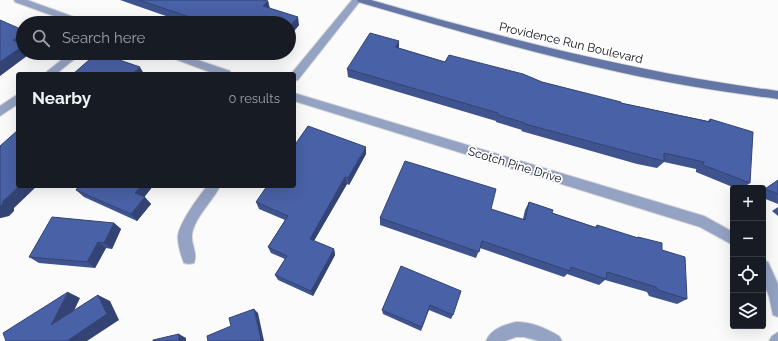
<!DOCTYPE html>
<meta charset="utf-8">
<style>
:root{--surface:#171b24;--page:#242831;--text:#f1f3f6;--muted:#9ea1a6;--line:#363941}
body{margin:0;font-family:Raleway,sans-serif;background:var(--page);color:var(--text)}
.controls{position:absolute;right:12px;bottom:12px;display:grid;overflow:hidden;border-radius:4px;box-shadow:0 4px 16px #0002}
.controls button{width:36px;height:36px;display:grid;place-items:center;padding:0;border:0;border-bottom:1px solid var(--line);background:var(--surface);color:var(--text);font:20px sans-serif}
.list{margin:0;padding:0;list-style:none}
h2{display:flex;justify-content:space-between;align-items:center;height:52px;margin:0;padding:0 16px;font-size:17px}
h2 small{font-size:13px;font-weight:400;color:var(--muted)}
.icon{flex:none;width:22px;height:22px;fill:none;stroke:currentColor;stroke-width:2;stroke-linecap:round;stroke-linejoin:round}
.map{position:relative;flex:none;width:778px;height:341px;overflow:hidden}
.search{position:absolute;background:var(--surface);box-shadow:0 4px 16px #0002;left:16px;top:16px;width:280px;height:44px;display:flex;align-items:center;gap:10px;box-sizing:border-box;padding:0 14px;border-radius:22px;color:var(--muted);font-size:15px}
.panel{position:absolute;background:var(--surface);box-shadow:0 4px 16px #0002;left:16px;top:72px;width:280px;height:116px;border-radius:4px}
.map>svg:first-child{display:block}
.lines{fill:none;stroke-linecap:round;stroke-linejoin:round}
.street-casing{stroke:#d4d5d7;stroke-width:2}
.secondary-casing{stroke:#d4d5d7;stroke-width:2}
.street{fill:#94a2c3;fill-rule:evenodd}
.secondary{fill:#6476a6;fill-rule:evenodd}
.wall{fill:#3f538f}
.shaded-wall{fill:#334474}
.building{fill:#4961a6;stroke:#334474}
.labels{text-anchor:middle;stroke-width:3.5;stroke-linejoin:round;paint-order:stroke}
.street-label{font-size:12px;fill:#0a0e18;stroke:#fff}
</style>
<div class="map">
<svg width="778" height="341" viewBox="0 0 778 341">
<rect width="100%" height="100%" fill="#fbfbfb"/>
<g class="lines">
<defs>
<g id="street">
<polygon points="14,0 27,0 85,21 87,23 73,23 15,2"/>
<polygon points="352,0 361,0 298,80 294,81 294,74 291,74"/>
<polygon points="70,53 82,53 56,74 44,74"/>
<polygon points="162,53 177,53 230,71 231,74 215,74 164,55"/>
<polygon points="294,93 704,216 733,232 733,245 700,227 294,101"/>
<polygon points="18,94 18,104 0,116 0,106"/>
<path d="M207 186H220C213 201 194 218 192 235 191 245 198 253 194 263L189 264 184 263C181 256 177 242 178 235 181 220 198 198 207 186Z"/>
<polygon points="763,260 768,262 778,284 778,317 773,315 769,296 763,282"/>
<path d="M516 322C532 322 545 328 559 336L562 341H539L524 337H516L505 341H486C491 329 504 325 516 322Z"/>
<polygon points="778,332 778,341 769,341 772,336"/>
</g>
<path id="secondary" d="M357 0H371C506 39 638 73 778 91V99C725 92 672 84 619 72 531 53 444 27 358 2Z"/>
</defs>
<use href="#street" class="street-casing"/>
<use href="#secondary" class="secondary-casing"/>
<use href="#street" class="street"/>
<use href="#secondary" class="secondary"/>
</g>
<g class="wall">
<polygon points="120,0 264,0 268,1 270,9 299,25 289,37 289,23 186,23"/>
<polygon points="399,48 445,62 542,82 621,103 708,121 710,119 750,183 743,188 735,188 696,172 696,169 664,162 657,168 637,164 521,131 522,130 496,122 496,121 348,77 347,69"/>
<polygon points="366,154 349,185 347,184 314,241 334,249 335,255 313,296 278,280 275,275 285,259 271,253 268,247 285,220 259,209 256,202"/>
<polygon points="778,180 778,204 763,198 763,190"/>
<polygon points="79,186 153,186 144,197 151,204 137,221 84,197 76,190"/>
<polygon points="529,202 552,213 595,227 597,225 637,238 638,237 662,250 687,299 677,304 649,296 647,292 605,280 599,285 567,274 564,277 480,248 476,258 380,225 380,218 491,209 523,219 525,210"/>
<polygon points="778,207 778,216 772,211"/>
<polygon points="114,223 121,229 112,249 106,248 95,268 39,263 29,257"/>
<polygon points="401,266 453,315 451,319 429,310 421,331 383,314 382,310"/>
</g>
<g class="shaded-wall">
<polygon points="268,1 270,10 263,6"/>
<polygon points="298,17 299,25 289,37 289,27"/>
<polygon points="23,33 23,53 31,53 0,76 0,62 13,40"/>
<polygon points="399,41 399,49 395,47"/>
<polygon points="140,67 144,74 132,74"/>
<polygon points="366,147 366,154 349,185 348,178"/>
<polygon points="345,177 347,184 312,244 310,239"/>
<polygon points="19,186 37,186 14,208 14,211 9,216 1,218 0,218 0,206 3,201"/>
<polygon points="141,186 153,186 142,200 135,193"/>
<polygon points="145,197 151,204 137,221 131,214"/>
<polygon points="114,223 121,229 112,249 104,243"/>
<polygon points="98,242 106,248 95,268 87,262"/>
<polygon points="334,249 335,255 313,296 311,291"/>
<polygon points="68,292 80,298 65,330 51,325"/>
<polygon points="98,295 110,301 119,320 87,341 67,341"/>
<polygon points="254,309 258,313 264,341 261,341"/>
<polygon points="179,334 186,338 186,341 179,341"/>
</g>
<g class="building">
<polygon points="139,0 264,0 268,1 263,6 298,17 289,27 289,23 207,23"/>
<polygon points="0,20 23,30 23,33 13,40 23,45 23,46 0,62"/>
<polygon points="370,33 399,41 395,47 445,62 449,55 523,74 542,82 621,102 621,103 710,122 710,119 753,132 750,183 703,165 704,162 664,153 664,161 644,156 525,124 525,123 498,115 498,113 347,69"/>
<polygon points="97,53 99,53 140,67 132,74 73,74"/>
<polygon points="308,126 366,147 348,178 345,177 310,239 334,249 311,291 275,275 287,256 268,247 288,216 256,202 267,186 294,186 294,146"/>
<polygon points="18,130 18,186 19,186 3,201 3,204 0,206 0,146"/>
<polygon points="405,161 496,189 491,209 525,220 529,202 553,210 552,213 597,228 597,225 638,238 638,237 662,243 662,250 685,257 687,299 658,290 656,287 607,272 606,279 571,267 570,271 482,241 479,252 380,218"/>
<polygon points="778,180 778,194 765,189"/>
<polygon points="79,186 141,186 135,193 145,197 131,214 76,190"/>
<polygon points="52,217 114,223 104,243 98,242 87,262 29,257"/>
<polygon points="401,266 461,291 453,315 430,305 422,327 382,310"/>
<polygon points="68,292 51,325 98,295 107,314 67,341 6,341 3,333"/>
<polygon points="254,309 261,341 208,341 207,336 231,326 229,318"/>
<polygon points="179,334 179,341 153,341 153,340"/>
</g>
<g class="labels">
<g class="street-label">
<text transform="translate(571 43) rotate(13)" y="4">Providence Run Boulevard</text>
<text transform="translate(515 165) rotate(17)" y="4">Scotch Pine Drive</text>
</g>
</g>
</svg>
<div class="controls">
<button>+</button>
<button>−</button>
<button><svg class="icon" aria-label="locate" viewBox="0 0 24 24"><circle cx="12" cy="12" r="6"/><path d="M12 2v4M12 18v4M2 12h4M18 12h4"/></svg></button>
<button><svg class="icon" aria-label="layers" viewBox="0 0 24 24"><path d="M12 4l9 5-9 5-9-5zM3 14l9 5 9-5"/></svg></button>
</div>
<div class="search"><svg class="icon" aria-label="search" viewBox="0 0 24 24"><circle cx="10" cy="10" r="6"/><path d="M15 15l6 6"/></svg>Search here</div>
<section class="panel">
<h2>Nearby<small>0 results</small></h2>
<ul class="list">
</ul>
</section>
</div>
